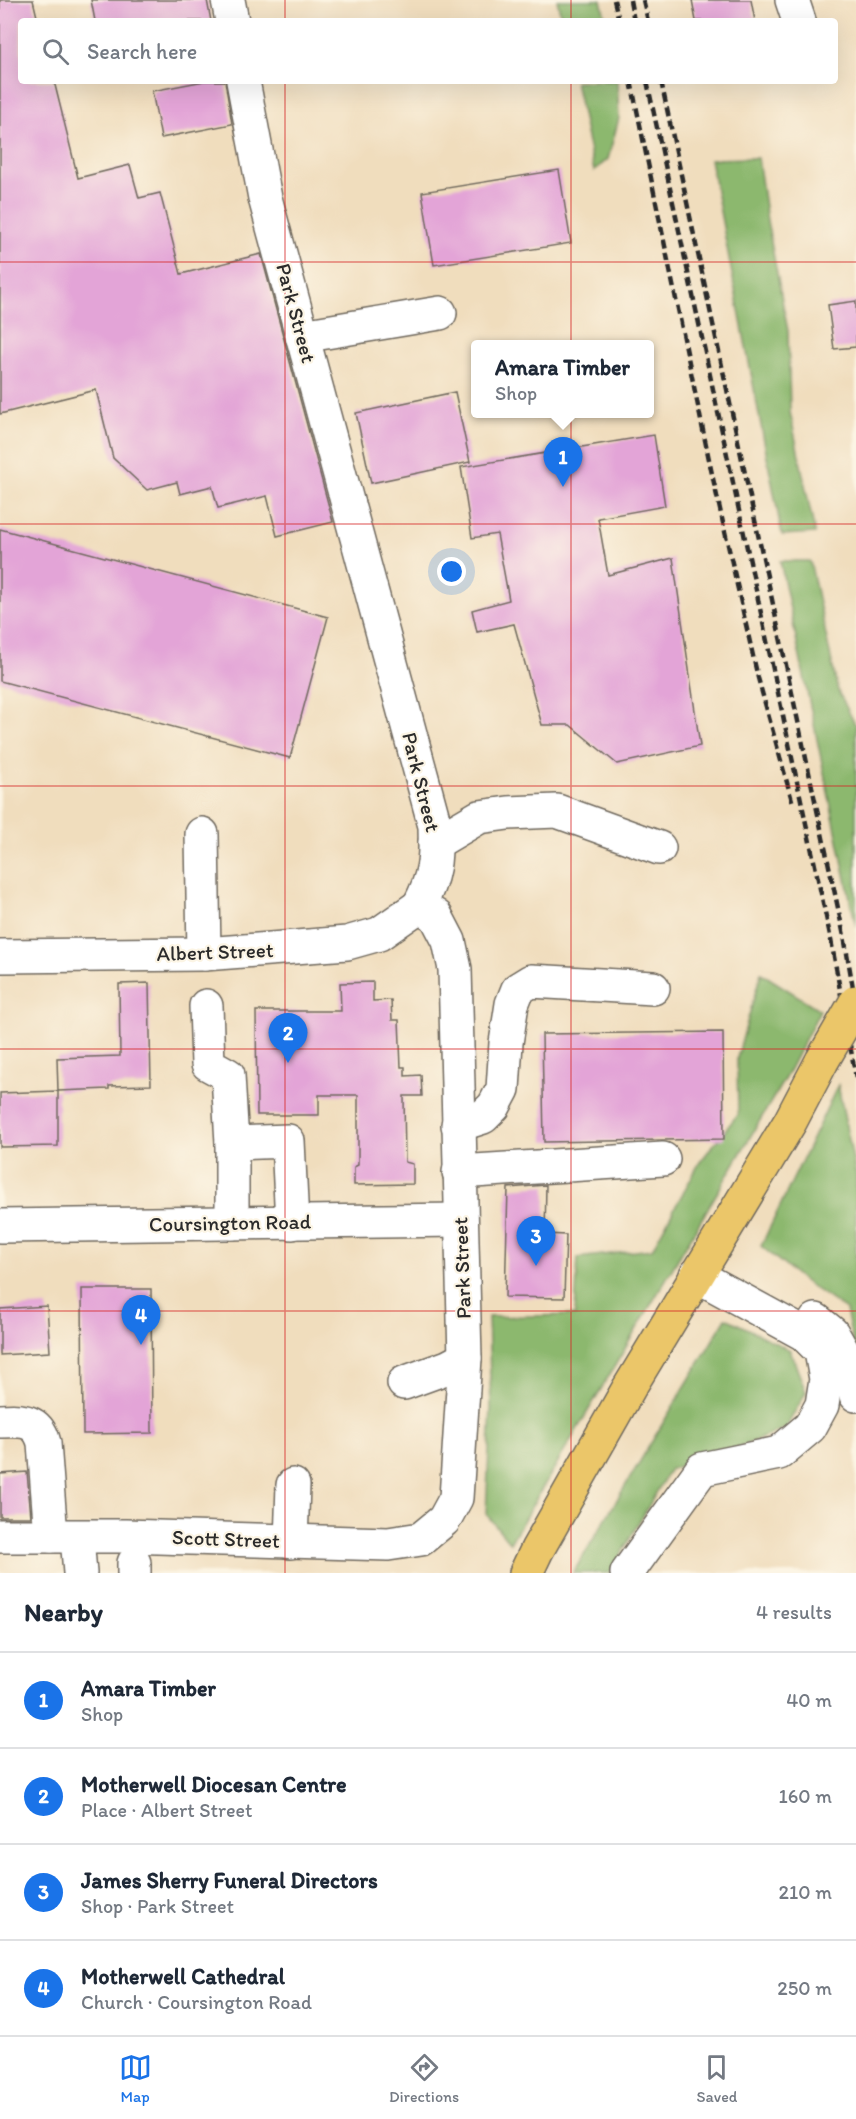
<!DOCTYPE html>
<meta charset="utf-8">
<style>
:root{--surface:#fff;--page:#f6f6f7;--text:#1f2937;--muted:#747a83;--line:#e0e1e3;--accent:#1a73e8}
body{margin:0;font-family:Itim,sans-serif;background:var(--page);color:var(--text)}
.you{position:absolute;left:452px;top:572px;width:21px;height:21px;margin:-15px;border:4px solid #fff;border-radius:50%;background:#1a73e8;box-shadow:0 0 0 9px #1a73e833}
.badge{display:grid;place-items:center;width:39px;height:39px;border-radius:50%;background:var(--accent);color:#fff;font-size:20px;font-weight:700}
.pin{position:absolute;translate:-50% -50px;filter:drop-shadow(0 2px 3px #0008)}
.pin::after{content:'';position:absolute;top:32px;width:21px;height:18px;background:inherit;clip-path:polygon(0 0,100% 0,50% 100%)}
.popup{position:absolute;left:471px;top:340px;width:183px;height:78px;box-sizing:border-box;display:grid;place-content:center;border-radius:6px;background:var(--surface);filter:drop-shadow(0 2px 4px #0005);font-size:20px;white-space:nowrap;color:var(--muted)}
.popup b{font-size:22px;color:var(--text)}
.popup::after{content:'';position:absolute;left:50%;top:100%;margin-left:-12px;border:12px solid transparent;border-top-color:var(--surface)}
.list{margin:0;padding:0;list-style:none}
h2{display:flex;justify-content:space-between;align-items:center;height:78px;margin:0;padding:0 24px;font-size:26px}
h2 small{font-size:20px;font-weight:400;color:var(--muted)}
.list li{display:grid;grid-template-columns:39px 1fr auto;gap:18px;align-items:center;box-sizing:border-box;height:96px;padding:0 24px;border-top:2px solid var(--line)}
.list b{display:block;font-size:22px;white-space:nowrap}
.list p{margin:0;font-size:20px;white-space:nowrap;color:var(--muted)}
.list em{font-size:20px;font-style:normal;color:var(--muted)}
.icon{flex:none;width:33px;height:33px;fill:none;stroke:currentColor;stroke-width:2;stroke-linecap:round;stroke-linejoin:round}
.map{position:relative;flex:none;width:856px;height:1573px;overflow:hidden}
.search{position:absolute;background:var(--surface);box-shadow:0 6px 24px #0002;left:18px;right:18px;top:18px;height:66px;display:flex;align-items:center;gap:15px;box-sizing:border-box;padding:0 21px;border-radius:6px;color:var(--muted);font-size:22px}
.sheet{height:462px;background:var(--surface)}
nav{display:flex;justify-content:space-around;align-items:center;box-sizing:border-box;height:84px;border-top:2px solid var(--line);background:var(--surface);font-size:16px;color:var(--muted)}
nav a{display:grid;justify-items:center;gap:3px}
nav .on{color:var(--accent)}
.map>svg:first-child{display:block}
.forest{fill:#8cb86e;stroke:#5c724c;stroke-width:1.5}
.building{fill:#e3a4d7}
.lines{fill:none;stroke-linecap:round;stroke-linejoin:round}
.minor-casing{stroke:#70695e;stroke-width:36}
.major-casing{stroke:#70695e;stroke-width:36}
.minor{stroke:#fff;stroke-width:33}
.major{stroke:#ebc669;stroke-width:33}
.rail{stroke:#2b2b2b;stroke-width:4.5;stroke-dasharray:9 4.5;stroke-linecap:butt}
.major-bridge-casing{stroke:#70695e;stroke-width:36;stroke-linecap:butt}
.major-bridge{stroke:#ebc669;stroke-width:33}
.grid{fill:none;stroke:#d62828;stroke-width:1.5;stroke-opacity:0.55}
.labels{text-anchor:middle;stroke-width:4.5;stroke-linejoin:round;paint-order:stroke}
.street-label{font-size:21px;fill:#2b2b2b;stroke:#fcf5e5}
</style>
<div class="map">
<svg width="856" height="1573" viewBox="0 0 856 1573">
<rect width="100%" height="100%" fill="#fcf5e5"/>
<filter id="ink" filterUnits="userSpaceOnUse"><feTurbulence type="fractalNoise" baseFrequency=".0167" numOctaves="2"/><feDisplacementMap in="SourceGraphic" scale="12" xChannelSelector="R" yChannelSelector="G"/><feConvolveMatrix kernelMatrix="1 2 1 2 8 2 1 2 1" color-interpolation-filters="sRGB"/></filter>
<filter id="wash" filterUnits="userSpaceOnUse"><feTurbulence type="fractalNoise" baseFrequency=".008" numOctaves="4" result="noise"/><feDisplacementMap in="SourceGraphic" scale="24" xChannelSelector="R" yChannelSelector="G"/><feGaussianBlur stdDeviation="1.35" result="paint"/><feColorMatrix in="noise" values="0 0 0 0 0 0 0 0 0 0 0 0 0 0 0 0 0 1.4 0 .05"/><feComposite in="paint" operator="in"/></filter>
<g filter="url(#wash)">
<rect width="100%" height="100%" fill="#f0ddbd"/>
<g class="forest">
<polygon points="557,0 601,0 606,21 562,21"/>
<polygon points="575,81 617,81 619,118 608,159 594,171"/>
<polygon points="758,158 767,221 788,331 790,412 815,533 782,535 710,159"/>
<polygon points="780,561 810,561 838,691 856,726 856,927"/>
<polygon points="761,973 820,1010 788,1073 510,1543 486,1514 491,1407 488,1317 575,1315 578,1258 652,1249 700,1162 738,1114 737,1058"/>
<polygon points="838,1085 856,1175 856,1359 846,1310 801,1279 761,1246"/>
<polygon points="726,1318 790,1350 806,1392 786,1428 750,1443 670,1469 610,1573 573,1573"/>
</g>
<g id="blocks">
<g class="building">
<polygon points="0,0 33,0 38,21 21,21 21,81 54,81 78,178 130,165 139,198 160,193 181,274 261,254 333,522 277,536 267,496 218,508 212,486 180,494 177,482 147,490 113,458 96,390 0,414"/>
<polygon points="91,0 207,0 211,21 95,21"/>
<polygon points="692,0 751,0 755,21 696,21"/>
<polygon points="204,81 225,81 232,124 161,138 152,91"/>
<polygon points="559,170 571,243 434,265 422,192"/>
<polygon points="856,301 856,347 834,349 828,305"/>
<polygon points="455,392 470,462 371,483 356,413"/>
<polygon points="654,435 665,506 598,518 608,575 673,558 700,746 617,764 570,725 542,725 514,624 477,632 472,610 509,600 497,534 472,538 461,467"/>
<polygon points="0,529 328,617 290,758 0,681"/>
<polygon points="373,982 373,1001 391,1000 392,1020 399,1020 401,1067 405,1067 405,1076 421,1075 422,1096 404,1096 405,1162 413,1164 413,1184 354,1185 354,1167 358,1165 358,1095 319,1095 319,1115 257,1115 256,1011 341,1011 340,983"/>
<polygon points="149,983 151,1085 109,1086 109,1089 58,1091 57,1058 120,1056 119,984"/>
<polygon points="723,1032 724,1139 544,1142 542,1034"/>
<polygon points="58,1091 58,1146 0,1147 0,1093"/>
<polygon points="546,1185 545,1234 566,1235 564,1298 505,1297 508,1188"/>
<polygon points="82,1289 151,1289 152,1433 83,1434"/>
<polygon points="47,1306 50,1352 0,1355 0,1309"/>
<polygon points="27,1472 31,1517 0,1517 0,1474"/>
</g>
</g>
</g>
<g filter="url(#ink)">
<use href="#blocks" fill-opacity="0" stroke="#70695e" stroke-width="1.5"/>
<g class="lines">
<defs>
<g id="minor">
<polyline points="228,0 232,21"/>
<polyline points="792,0 799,21"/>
<polyline points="302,336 440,313"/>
<polyline points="202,834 204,954"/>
<polyline points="435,843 479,817 508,813 557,811 659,848"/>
<polyline points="0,956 204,954 347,943 379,934 419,906"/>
<polyline points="206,1006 208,1064 228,1075 232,1143 232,1223"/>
<polyline points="458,1125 483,1117 494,1106 503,1089 506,1043 512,1004 518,989 531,981 653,988"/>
<polyline points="232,1143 288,1141 292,1223"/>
<polyline points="459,1172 663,1159"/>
<polyline points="0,1226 460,1220"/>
<polyline points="816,1320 832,1333 852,1368 856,1395"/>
<polyline points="404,1383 448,1367 465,1358"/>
<path d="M0 1421C22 1420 38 1419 44 1443L51 1536"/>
<path d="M0 1536H125L388 1544 421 1539 444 1520 456 1498 465 1358 455 969 449 941 436 916 419 906C435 876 436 859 435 826L265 198 243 81"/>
<polyline points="77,1537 80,1573"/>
<polyline points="291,1542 293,1485"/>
<polyline points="134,1563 134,1573"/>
<polyline points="627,1573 702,1469 779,1453 810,1427 822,1405 826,1379 821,1351 804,1334 696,1275"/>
</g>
<polyline id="major" points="526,1573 537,1550 629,1388 790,1122 822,1061"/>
</defs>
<use href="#minor" class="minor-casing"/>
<use href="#major" class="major-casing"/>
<use href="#minor" class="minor"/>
<use href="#major" class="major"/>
<g class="rail">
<polyline points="614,0 619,21"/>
<polyline points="630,0 634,21"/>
<polyline points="643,0 648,21"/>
<polyline points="631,81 712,474 758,678 793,804"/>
<polyline points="647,81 831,940 856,1078"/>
<polyline points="661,81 844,936 856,1005"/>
</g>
<defs>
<polyline id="major-bridge" points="822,1061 856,1002"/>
</defs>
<use href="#major-bridge" class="major-bridge-casing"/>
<use href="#major-bridge" class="major-bridge"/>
</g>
</g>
<path class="grid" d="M285 0V21M571 0V21M285 81V1573M571 81V1573M0 262H856M0 524H856M0 786H856M0 1049H856M0 1311H856"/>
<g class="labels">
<g class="street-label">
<text transform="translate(296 313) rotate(75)" y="7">Park Street</text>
<text transform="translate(421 782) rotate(76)" y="7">Park Street</text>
<text transform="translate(215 952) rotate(-2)" y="7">Albert Street</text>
<text transform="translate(230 1223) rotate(-1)" y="7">Coursington Road</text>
<text transform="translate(462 1268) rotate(-92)" y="7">Park Street</text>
<text transform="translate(226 1539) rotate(2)" y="7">Scott Street</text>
</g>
</g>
</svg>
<div class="you"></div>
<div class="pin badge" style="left:563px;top:487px">1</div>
<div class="popup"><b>Amara Timber</b>Shop</div>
<div class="pin badge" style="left:288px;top:1063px">2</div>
<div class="pin badge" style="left:536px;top:1266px">3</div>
<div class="pin badge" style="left:141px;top:1345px">4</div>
<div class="search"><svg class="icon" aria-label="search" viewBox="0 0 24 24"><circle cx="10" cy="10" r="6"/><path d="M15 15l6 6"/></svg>Search here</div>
</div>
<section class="sheet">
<h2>Nearby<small>4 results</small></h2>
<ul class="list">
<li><span class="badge">1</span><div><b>Amara Timber</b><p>Shop</p></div><em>40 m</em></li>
<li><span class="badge">2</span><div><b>Motherwell Diocesan Centre</b><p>Place · Albert Street</p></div><em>160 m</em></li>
<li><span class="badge">3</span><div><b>James Sherry Funeral Directors</b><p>Shop · Park Street</p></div><em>210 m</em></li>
<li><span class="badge">4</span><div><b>Motherwell Cathedral</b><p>Church · Coursington Road</p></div><em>250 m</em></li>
</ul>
</section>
<nav>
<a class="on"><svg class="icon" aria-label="map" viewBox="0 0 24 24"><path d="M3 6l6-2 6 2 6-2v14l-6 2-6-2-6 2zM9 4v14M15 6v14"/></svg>Map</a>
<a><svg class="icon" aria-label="directions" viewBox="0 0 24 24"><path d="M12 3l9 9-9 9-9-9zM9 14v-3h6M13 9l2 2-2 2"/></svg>Directions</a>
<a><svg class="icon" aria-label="saved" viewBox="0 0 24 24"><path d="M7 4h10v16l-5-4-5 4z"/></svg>Saved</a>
</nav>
